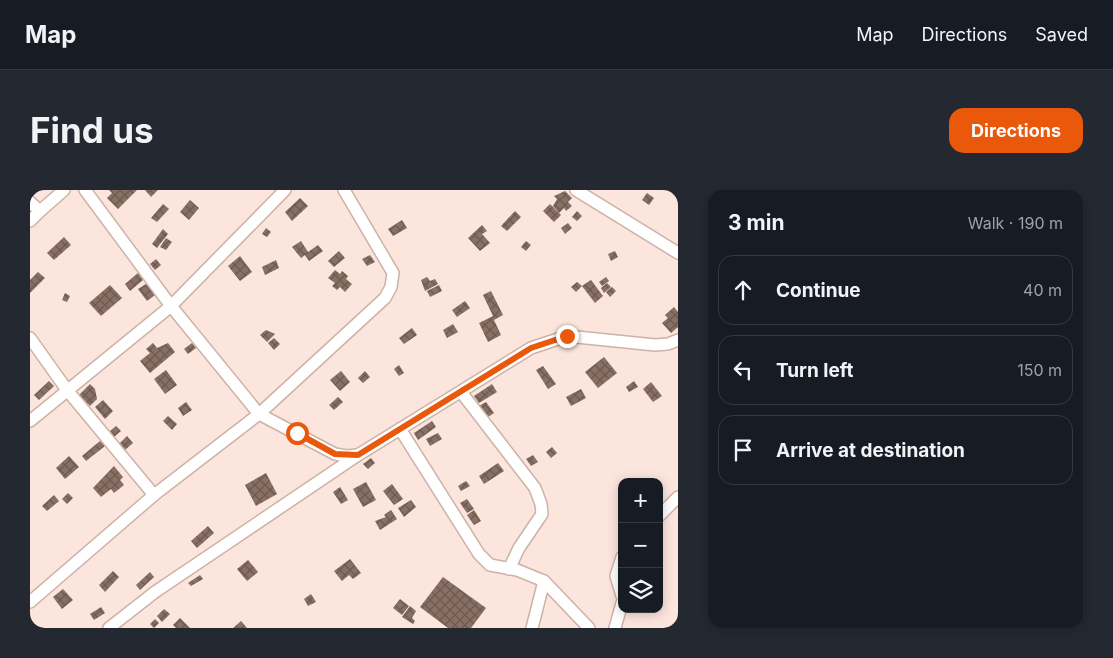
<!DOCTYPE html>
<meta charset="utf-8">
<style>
:root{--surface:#171b24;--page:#242831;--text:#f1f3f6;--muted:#9ea1a6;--line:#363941;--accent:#ea580c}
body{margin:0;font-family:Inter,sans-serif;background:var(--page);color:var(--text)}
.controls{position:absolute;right:15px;bottom:15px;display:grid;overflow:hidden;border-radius:10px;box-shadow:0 2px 12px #0003}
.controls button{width:45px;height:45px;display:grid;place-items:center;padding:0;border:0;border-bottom:1px solid var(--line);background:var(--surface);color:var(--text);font:25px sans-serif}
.stop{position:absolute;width:15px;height:15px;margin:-11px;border:4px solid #ea580c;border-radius:50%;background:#fff}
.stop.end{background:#ea580c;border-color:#fff;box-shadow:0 1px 5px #0008}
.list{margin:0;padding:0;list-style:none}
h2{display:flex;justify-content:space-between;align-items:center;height:65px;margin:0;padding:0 20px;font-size:21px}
h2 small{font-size:16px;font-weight:400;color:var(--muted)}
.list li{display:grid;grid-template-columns:32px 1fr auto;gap:15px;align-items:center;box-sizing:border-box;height:70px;margin:0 10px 10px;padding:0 10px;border:1px solid var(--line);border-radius:15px}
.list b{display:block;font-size:19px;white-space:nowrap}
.list em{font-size:16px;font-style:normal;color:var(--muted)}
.icon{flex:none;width:28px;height:28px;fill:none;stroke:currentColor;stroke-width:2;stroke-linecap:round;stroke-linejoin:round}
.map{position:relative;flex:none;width:648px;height:438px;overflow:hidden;border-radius:15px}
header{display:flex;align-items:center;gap:30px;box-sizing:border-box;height:70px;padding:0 25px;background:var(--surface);border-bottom:1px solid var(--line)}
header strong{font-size:24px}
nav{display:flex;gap:28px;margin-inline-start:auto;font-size:18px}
.intro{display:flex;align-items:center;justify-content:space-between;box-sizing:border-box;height:120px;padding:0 30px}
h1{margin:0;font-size:35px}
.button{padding:12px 22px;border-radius:15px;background:var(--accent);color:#fff;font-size:18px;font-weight:700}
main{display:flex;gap:30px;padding:0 30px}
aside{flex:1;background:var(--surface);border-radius:15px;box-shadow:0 2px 12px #0003}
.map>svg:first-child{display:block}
.building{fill:url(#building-cross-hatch)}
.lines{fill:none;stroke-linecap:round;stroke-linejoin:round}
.street-casing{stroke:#cdb2a7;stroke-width:14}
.street{stroke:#fff;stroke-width:11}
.route{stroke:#ea580c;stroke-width:6}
</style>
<header>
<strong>Map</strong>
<nav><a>Map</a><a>Directions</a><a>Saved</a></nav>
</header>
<div class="intro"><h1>Find us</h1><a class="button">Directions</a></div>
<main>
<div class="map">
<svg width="648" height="438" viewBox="0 0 648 438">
<defs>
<pattern id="building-cross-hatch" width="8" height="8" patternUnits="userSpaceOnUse" patternTransform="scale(1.25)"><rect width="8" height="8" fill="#887065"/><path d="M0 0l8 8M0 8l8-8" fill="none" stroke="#6e5a51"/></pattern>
</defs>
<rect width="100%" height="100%" fill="#fce5dc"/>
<g class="building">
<polygon points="79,0 107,0 88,19 77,8 82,3"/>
<polygon points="115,0 128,0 121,7"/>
<polygon points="535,1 542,8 538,12 542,16 536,21 534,18 529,23 523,16 527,9 524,6"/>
<polygon points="617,3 624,8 619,15 612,10"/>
<polygon points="270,8 278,16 262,31 255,22"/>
<polygon points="160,10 169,18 159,30 150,22"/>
<polygon points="133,14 139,19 127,32 121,28"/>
<polygon points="520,14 531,25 524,32 513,21"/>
<polygon points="485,21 491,27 477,41 471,36"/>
<polygon points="547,21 552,26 547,31 542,27"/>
<polygon points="372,30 377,38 363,46 358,39"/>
<polygon points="538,33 542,38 535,44 531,38"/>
<polygon points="452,35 457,41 452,44 460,53 450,61 438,48"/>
<polygon points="236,38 241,42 237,47 232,44"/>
<polygon points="133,39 138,44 127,58 122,54"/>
<polygon points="34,47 41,55 24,70 17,63"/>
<polygon points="136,48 142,52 136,60 130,57"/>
<polygon points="271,51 278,62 288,55 293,61 279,71 275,65 271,68 262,57"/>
<polygon points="496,51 501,55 496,61 491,57"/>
<polygon points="309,61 315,68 304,77 298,71"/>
<polygon points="585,61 588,67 581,71 578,64"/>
<polygon points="340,65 345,72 337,76 332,69"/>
<polygon points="210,66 222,82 210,91 198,76"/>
<polygon points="126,69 131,75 125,80 120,74"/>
<polygon points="246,70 249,78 235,85 232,77"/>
<polygon points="305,80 310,84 312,81 318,86 316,89 322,94 315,102 310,97 307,100 302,96 305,93 298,88"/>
<polygon points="8,82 15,88 0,103 0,90"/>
<polygon points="108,83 113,90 100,101 95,94"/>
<polygon points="397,87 400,91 405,89 408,94 395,101 391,90"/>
<polygon points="576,87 579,91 572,96 569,92"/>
<polygon points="561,90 573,106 565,113 552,96"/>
<polygon points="547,92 552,96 546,102 541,97"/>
<polygon points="577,93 581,97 574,103 571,98"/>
<polygon points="116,94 125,105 117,111 108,99"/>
<polygon points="80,95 92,108 71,126 59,113"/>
<polygon points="409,95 412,101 400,107 397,101"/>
<polygon points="582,97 586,101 580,107 576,102"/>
<polygon points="461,101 473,125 464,130 471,145 458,152 449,133 463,126 453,105"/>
<polygon points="35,103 40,106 37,112 32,110"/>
<polygon points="435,111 440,118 427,127 422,120"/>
<polygon points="644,117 648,122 648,137 641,143 632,133 638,128 635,125"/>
<polygon points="423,134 428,142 417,148 413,140"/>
<polygon points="382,138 387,145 374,154 369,148"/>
<polygon points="236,140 245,144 237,152 230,145"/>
<polygon points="244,148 250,154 244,160 238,153"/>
<polygon points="123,153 127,158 138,153 145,162 120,183 110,171 120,163 116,159"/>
<polygon points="162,153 166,158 158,164 154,159"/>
<polygon points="574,167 587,183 568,198 555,182"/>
<polygon points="369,175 374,183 369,186 364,179"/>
<polygon points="513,176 526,194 518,199 506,180"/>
<polygon points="136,180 147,195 135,204 124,189"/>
<polygon points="311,181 320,192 310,201 300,190"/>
<polygon points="335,181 340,187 333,193 328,188"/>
<polygon points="19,191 24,196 9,210 4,205"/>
<polygon points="604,191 608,197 599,202 596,197"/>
<polygon points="621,192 632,206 623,212 613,199"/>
<polygon points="60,194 65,199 67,209 60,216 49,205"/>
<polygon points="462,194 467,202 449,213 444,206"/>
<polygon points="551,199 556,208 541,216 536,207"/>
<polygon points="308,207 313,212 304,220 299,215"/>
<polygon points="73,210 83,221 75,229 65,217"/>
<polygon points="156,212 162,220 153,226 148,218"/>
<polygon points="456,212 464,223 458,227 449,216"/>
<polygon points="138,226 147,234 142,240 133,231"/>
<polygon points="402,231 406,237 388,250 384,243"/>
<polygon points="86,236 91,241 84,247 80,241"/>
<polygon points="408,243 412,249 400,256 396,249"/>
<polygon points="97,246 103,253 95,260 89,254"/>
<polygon points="70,251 75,256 56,271 52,266"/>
<polygon points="522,257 527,263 521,268 516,262"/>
<polygon points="503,265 508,272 501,276 496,269"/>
<polygon points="39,266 49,277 35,289 26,278"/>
<polygon points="341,268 345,273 338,279 333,274"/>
<polygon points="468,273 474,281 454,294 449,286"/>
<polygon points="84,276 93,287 90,290 94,295 84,303 81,299 71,307 63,298"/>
<polygon points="236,283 247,304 226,316 215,295"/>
<polygon points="436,291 440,296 431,301 428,296"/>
<polygon points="336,292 346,310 333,317 323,299"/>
<polygon points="362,294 373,309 364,315 353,301"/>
<polygon points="310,297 318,310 311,314 303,302"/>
<polygon points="38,303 43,308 37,314 32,309"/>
<polygon points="24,305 29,311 17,321 12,316"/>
<polygon points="437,309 444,319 437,323 430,313"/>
<polygon points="381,310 386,317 374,327 368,318"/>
<polygon points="361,320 367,329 350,340 345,331 356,327 354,325"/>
<polygon points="444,320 451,331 444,335 437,325"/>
<polygon points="178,336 184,343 167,358 161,351"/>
<polygon points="320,369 331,383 323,389 319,385 312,391 304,381"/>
<polygon points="218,370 228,382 217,391 207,379"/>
<polygon points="83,381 89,387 75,402 69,395"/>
<polygon points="120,382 124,387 110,400 106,395"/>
<polygon points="170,385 173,389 161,396 158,393"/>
<polygon points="413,387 456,418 441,438 418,438 390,417"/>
<polygon points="33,399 43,410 32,419 23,407"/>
<polygon points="281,404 286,412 278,416 274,409"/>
<polygon points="370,409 379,416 372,425 363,418"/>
<polygon points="380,416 386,421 382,428 385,431 383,434 372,427"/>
<polygon points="71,417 75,423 64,430 60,424"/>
<polygon points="134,419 140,424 132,432 127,426"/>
<polygon points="150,428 160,438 146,438 143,435"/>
<polygon points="125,429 129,433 124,438 120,434"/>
<polygon points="211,431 217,438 203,438"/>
</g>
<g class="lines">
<defs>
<g id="street">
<polyline points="55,0 141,116 229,224 305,264 316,266 328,265"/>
<polyline points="546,0 648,63"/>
<polyline points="0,12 10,21 34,0"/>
<polyline points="0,31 10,21"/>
<polyline points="0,148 37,200 124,305"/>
<polyline points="431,202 505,298 511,314 512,324 489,358 479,379"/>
<polyline points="0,231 141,116 255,0"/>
<polyline points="370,239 449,364 460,375 487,380 514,391 559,438"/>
<polyline points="629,326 648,307"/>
<polyline points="592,367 586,386 592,406"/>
<polyline points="0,412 124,305 229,224 355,108 361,97 363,83 314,0"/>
<polyline points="79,438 125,402 328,265 501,158 537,146 625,155 638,154 648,150"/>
<polyline points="502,438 514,391"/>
<polyline points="585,438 592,413"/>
</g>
</defs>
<use href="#street" class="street-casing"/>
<use href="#street" class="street"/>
</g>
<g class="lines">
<polyline class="route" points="267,243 305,264 328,265 501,158 537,146"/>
</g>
</svg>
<div class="controls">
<button>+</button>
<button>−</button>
<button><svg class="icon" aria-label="layers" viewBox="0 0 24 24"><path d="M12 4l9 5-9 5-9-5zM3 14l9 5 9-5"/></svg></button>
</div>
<div class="stop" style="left:267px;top:243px"></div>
<div class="stop end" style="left:537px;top:146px"></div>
</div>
<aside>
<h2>3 min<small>Walk · 190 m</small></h2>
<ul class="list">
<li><svg class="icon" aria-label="ahead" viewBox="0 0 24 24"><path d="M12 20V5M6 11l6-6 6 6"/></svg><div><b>Continue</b></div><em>40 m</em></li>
<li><svg class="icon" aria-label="left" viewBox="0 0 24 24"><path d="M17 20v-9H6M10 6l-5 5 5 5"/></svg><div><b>Turn left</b></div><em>150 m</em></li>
<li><svg class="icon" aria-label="arrive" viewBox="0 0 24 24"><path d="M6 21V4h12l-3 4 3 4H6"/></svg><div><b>Arrive at destination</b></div></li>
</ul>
</aside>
</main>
